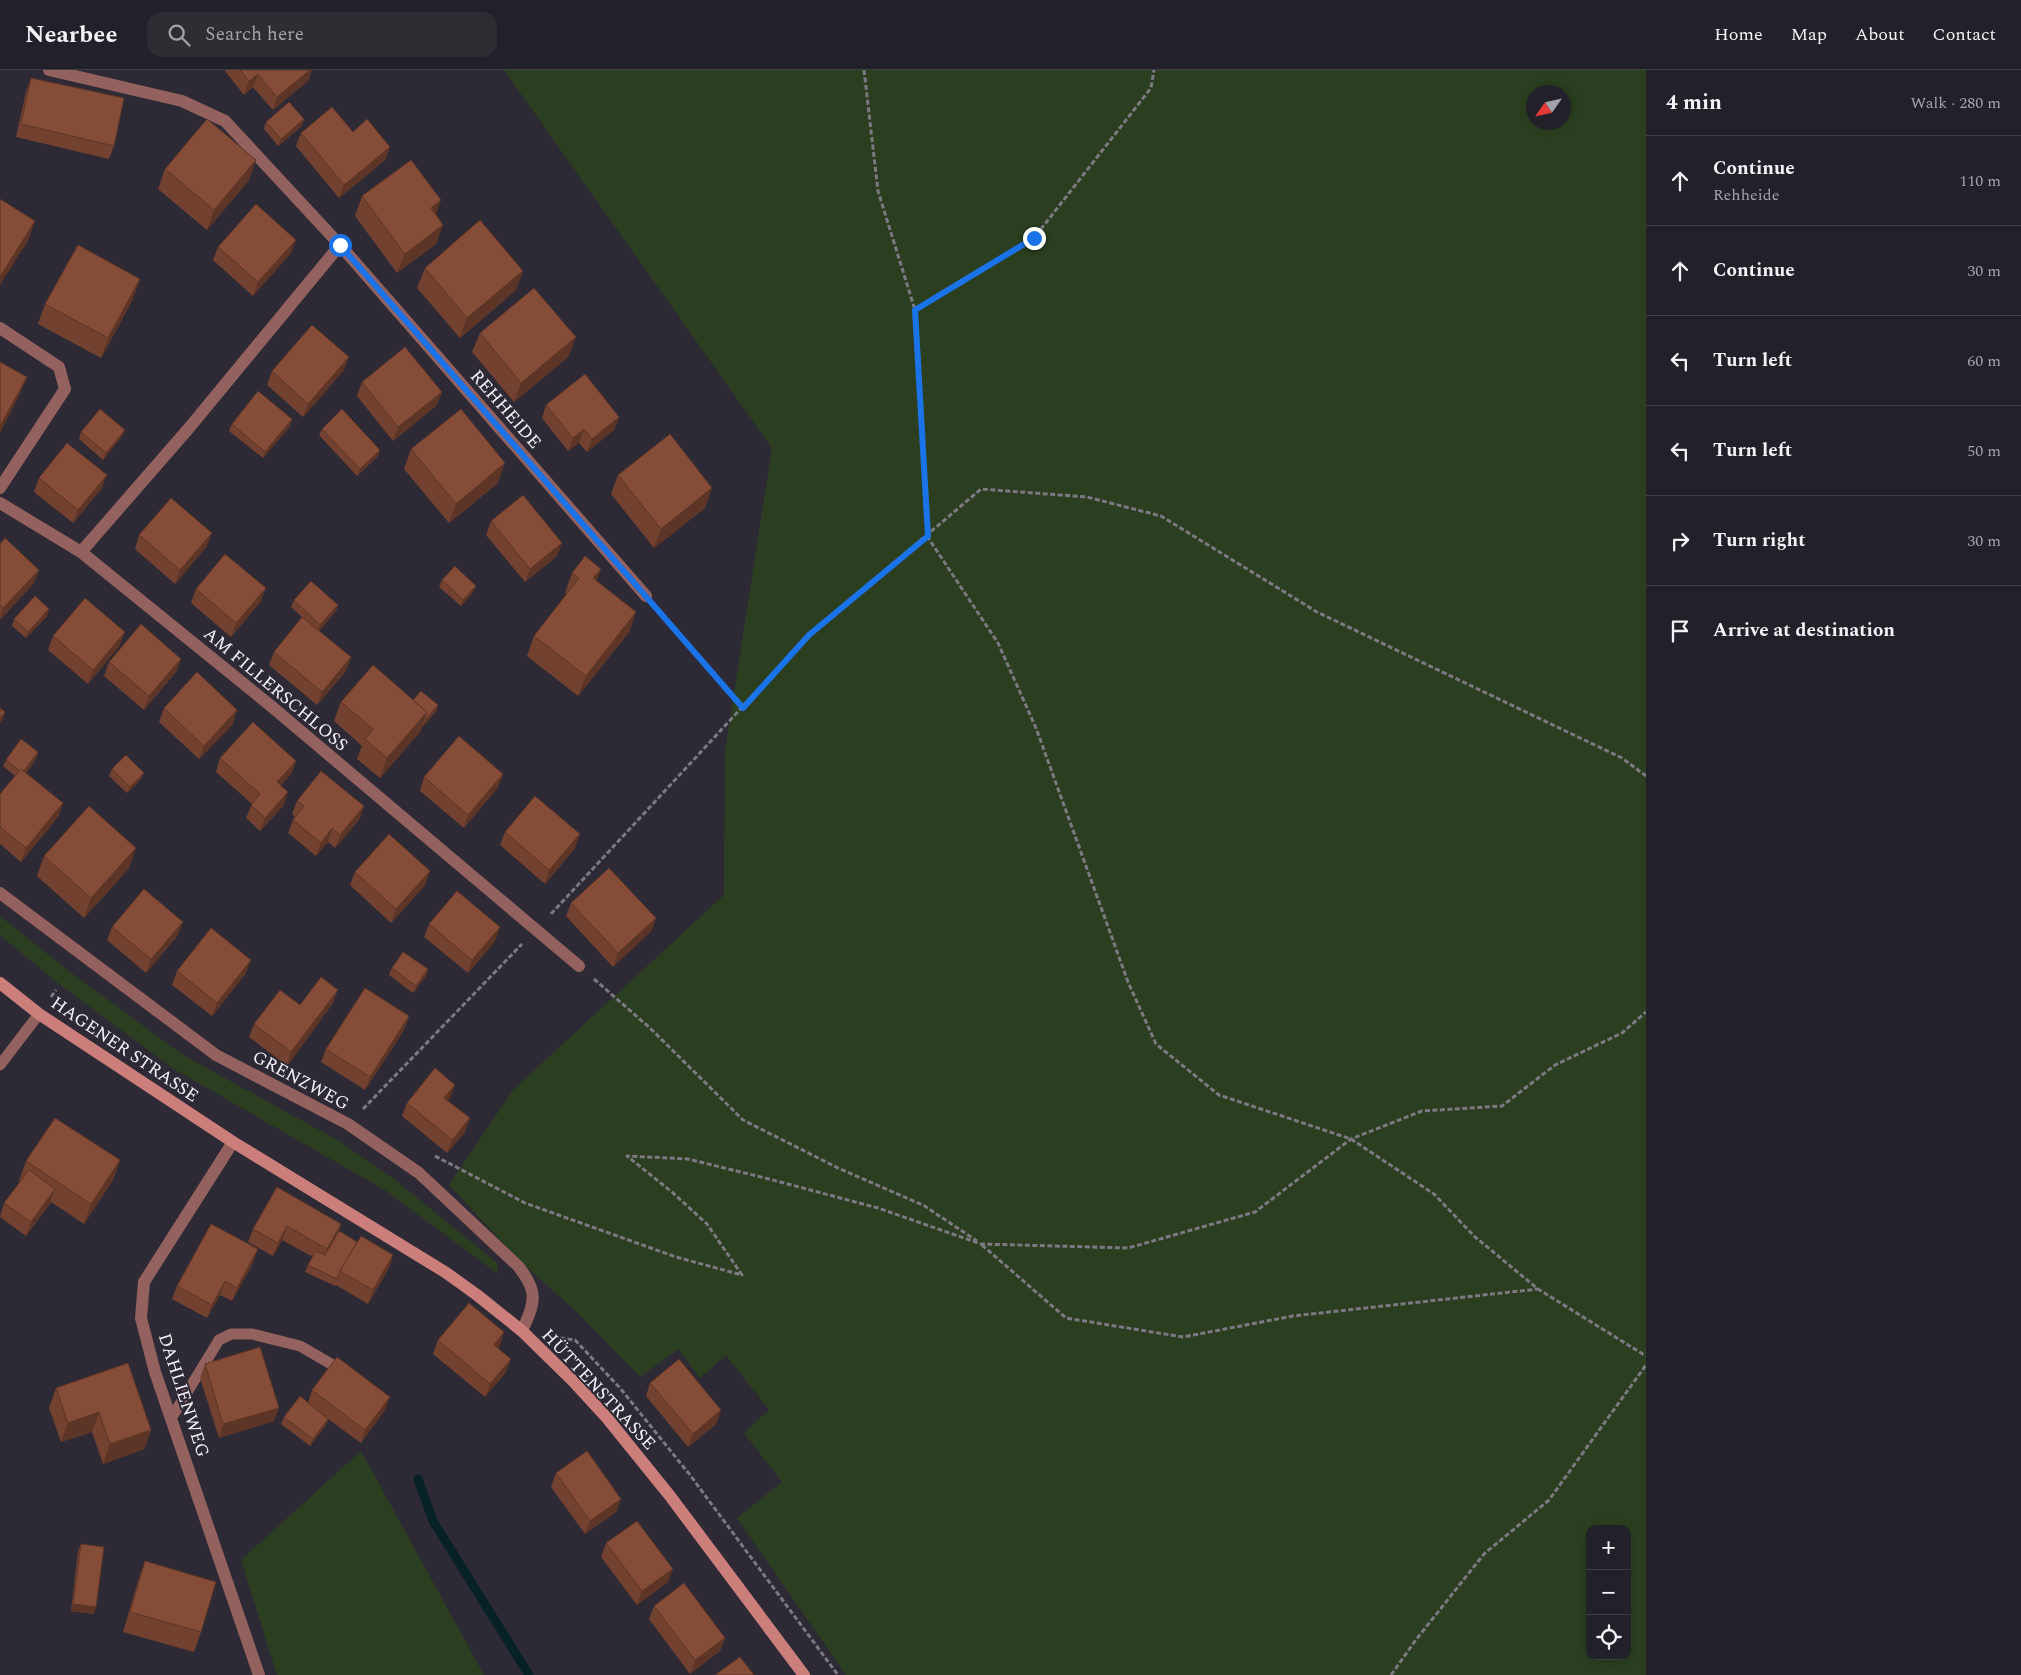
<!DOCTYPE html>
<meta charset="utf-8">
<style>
:root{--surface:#222028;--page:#2e2d34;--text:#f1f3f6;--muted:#a2a3a8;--line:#3f3e45}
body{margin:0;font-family:Spectral,serif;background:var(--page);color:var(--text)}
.controls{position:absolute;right:15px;bottom:15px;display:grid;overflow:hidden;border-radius:10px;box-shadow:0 2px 12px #0003}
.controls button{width:45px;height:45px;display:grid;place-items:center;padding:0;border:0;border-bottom:1px solid var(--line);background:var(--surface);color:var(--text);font:25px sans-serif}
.compass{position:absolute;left:1526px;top:15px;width:45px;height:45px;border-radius:50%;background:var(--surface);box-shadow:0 2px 12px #0003;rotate:236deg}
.stop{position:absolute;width:15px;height:15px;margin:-11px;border:4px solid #1a73e8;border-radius:50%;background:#fff}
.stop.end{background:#1a73e8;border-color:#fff;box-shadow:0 1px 5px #0008}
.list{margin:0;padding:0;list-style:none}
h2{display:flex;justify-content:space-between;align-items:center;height:65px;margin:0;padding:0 20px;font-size:21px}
h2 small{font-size:16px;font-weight:400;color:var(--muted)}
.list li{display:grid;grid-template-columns:32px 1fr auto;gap:15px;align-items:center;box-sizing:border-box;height:90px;padding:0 20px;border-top:1px solid var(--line)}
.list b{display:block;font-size:19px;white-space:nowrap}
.list p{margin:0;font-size:16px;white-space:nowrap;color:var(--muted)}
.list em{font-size:16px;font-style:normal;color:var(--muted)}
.icon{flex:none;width:28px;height:28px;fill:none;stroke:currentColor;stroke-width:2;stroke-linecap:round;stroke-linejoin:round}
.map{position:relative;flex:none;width:1646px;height:1605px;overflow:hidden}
header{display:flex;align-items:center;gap:30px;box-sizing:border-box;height:70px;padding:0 25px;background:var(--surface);border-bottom:1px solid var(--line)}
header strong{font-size:24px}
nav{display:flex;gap:28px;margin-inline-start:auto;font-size:18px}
.search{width:350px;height:45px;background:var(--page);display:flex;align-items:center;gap:12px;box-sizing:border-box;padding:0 18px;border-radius:15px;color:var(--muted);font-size:19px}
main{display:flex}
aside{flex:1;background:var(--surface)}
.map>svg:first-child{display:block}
.green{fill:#2b3f20;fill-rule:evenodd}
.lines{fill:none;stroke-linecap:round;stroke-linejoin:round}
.stream{stroke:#072227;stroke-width:9}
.path{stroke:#7d7983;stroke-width:3;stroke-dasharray:5 2.5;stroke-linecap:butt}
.lane{stroke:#93615e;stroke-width:11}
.street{stroke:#93615e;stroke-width:12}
.secondary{stroke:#cc7e7a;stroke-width:12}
.wall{fill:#72412f}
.shaded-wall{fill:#5d3526}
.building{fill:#854c37;stroke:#5d3526}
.route{stroke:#1a73e8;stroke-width:6}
.labels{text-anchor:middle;stroke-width:4;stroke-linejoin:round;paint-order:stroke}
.street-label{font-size:18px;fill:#f5f3fa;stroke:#2e2a35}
</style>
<header>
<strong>Nearbee</strong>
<div class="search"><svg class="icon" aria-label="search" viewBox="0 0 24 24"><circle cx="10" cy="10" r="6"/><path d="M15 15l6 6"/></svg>Search here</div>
<nav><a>Home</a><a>Map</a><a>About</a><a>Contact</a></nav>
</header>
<main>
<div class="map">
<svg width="1646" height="1605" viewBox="0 0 1646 1605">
<rect width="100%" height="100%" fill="#2e2a35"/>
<g class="green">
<path d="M504 0H1646V1605H846L737 1448 782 1412 744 1363 769 1340 726 1285 700 1308 678 1279 640 1307 579 1244 522 1193 449 1115 513 1020 724 825 725 682 772 378ZM1534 22H1564V52H1534ZM1590 1459H1627V1586H1590Z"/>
<polygon points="0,846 70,902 183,985 339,1071 394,1109 497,1193 498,1204 385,1120 174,999 59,914 0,865"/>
<polygon points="361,1381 484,1605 277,1605 241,1490"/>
</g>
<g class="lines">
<polyline class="stream" points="418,1409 433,1451 529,1605"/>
<g class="path">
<polyline points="864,0 878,121 915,240 927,466 998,573 1036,658 1128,912 1156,974 1219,1025 1351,1069 1434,1124 1474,1166 1538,1219 1646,1286"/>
<polyline points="915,240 1034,168 1151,18 1154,0"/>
<polyline points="660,542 743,638"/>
<polyline points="551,844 809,565 981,419 1087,427 1161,446 1317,542 1622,688 1646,706"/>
<polyline points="594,909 650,958 743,1050 838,1098 923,1135 977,1171"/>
<polyline points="51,927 56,920"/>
<polyline points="363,1039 522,874"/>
<polyline points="435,1086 525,1133 676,1187 742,1205 707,1154 672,1122 627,1086 688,1089 769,1109 878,1138 981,1174 1128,1178 1255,1142 1351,1069 1422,1041 1502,1036 1555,995 1622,963 1646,942"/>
<polyline points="982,1175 1066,1248 1183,1267 1293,1246 1538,1219"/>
<polyline points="560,1268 575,1270 620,1318 690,1405 838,1605"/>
<polyline points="1391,1605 1415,1571 1484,1484 1549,1430 1646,1295"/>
</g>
<g class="lane">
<polyline points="0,995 39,944"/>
<polyline points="172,1347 219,1270 231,1264 252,1264 300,1276 345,1302"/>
</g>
<g class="street">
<polyline points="49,0 182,31 225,51 340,175 646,526"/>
<polyline points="0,258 59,297 65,319 0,418"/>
<polyline points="0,433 81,482 271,636 579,896"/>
<polyline points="81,482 189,358 340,175"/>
<path d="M0 823 216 985 348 1054 419 1103 518 1196C539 1222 535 1232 522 1261"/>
<polyline points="233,1072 144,1212 141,1248 155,1302 259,1605"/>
</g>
<polyline class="secondary" points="0,913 39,944 233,1072 445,1202 477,1225 522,1261 573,1311 607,1348 670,1426 804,1605"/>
</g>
<g class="wall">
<polygon points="226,0 312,0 308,11 273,40 253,17 244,25 225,1"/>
<polygon points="31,8 114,76 109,89 16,67 26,22"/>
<polygon points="304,49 302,56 278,76 264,59 266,52"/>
<polygon points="353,62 390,77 385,90 339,128 296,76 301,63"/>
<polygon points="165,99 249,110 207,160 158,119"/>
<polygon points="362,126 436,145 436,174 397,203 355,146"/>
<polygon points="218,177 291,183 253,226 213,190"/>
<polygon points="425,198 516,220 460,268 417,218"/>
<polygon points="133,229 101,288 38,254 45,234"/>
<polygon points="480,263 576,267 568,287 514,332 472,282"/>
<polygon points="344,300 303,347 267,315 272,301"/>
<polygon points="362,312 437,335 393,371 357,326"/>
<polygon points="546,335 619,347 614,360 587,382 579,373 568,381 542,348"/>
<polygon points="292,349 290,356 263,388 229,361 232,354"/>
<polygon points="322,359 380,380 378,386 357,406 319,365"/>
<polygon points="81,362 122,366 103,390 79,369"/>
<polygon points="411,379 498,413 449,453 404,399"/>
<polygon points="618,405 705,438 654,478 611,424"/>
<polygon points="39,408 102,418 73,453 34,422"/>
<polygon points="491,451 557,486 525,512 486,465"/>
<polygon points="139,465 207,476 175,514 135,479"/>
<polygon points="0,474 39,500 34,513 0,550"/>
<polygon points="572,503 597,511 636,542 629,562 578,626 527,586 534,566 567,524 565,523"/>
<polygon points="442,510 473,522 461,536 439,517"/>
<polygon points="196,519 261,531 231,567 191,533"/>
<polygon points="294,530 338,535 336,541 319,561 351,587 346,601 317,635 269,595 274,582 302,547 291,537"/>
<polygon points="47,546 26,568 12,556 14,549"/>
<polygon points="53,566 120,575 88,614 48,580"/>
<polygon points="181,589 176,602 144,640 104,606 109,592"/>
<polygon points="413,630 438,635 436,642 423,656 422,655 420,662 380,708 357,689 362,676 334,651 341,632"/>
<polygon points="164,638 233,654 199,689 159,652"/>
<polygon points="38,682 36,689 26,703 63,733 58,747 21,792 0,774 0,724 15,706 3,696 6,690"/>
<polygon points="220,688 296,691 291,704 281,715 284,735 260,761 246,748 252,734 216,702"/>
<polygon points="112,699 141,709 127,723 109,706"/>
<polygon points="503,704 498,717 464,758 420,721 424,707"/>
<polygon points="297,731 364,736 359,750 335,778 328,772 316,786 288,763 293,750 295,747 292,744"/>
<polygon points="505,762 575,778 545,814 500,775"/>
<polygon points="44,786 129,798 84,848 37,806"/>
<polygon points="430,801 425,815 391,853 350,815 355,802"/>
<polygon points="571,833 656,848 651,861 613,897 566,846"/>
<polygon points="429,854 500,857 495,871 468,903 424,867"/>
<polygon points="112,857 178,865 146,903 107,870"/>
<polygon points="392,898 428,899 426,906 413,923 389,905"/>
<polygon points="177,901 246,903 212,946 172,915"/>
<polygon points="333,933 287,996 249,967 254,954 300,935"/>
<polygon points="409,946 404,960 365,1020 321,992 326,979"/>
<polygon points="450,1028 448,1031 465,1062 447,1083 402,1046 407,1033"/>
<polygon points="120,1090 113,1110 84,1154 51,1132 26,1166 0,1147 4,1133 20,1112 19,1111 26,1091"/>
<polygon points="341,1154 339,1161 357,1172 393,1185 389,1198 368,1234 336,1215 335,1216 305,1202 308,1195 313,1187 282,1170 273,1186 248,1172 253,1159"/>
<polygon points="253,1193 232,1231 220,1225 207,1248 172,1229 177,1216"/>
<polygon points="438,1270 500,1276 497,1278 506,1302 485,1327 433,1284"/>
<polygon points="205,1294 274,1351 219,1368 200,1308"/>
<polygon points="650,1313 721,1340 716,1354 688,1377 646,1326"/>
<polygon points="56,1318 151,1360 144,1379 103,1394 92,1362 61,1372 49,1338"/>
<polygon points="312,1320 385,1340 361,1373 328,1349 326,1355 310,1376 281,1354 284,1347 308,1333"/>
<polygon points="556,1403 621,1429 616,1442 585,1464 551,1417"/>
<polygon points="606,1473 668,1512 637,1535 601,1487"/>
<polygon points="81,1474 94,1544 71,1541 78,1481"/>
<polygon points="145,1491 201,1562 194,1582 123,1562 138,1511"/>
<polygon points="654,1536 725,1568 720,1581 690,1604 649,1549"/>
</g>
<g class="shaded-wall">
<polygon points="310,0 312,0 308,11 273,40 277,27"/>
<polygon points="258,4 253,17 244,25 249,11"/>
<polygon points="304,49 302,56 278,76 281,69"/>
<polygon points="390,77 385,90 339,128 344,115"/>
<polygon points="256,90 249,110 207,160 214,140"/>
<polygon points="441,130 434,150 431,138"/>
<polygon points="35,151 28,171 0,215 0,207"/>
<polygon points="443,155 436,174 397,203 405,184"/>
<polygon points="296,170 291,183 253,226 258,212"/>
<polygon points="523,201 516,220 460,268 467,248"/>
<polygon points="140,209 133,229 101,288 108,268"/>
<polygon points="576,267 568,287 514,332 521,313"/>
<polygon points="349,287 344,300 303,347 308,334"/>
<polygon points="27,307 19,326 0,363 0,356"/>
<polygon points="442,322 437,335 393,371 398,357"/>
<polygon points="619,347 614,360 587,382 592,369"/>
<polygon points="292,349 290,356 263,388 265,382"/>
<polygon points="584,359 579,373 568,381 573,368"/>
<polygon points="125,360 122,366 103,390 106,383"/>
<polygon points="380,380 378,386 357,406 360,399"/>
<polygon points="505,393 498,413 449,453 456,434"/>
<polygon points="107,405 102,418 73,453 78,440"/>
<polygon points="712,418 705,438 654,478 661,459"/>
<polygon points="212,463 207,476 175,514 180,500"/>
<polygon points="562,473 557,486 525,512 530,499"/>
<polygon points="601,499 594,519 593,508"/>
<polygon points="39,500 34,513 0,550 0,547 3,538"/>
<polygon points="476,516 473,522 461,536 463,530"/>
<polygon points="266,518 261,531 231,567 236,553"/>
<polygon points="338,535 336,541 318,561 320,555"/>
<polygon points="49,539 47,546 26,568 28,562"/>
<polygon points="636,542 629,562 578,626 586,606"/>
<polygon points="125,562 120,575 88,614 93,600"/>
<polygon points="351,587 346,601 317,635 322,622"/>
<polygon points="181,589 176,602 144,640 149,626"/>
<polygon points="438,635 436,642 423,656 426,649"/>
<polygon points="237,640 233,654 199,689 204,676"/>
<polygon points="5,642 3,649 0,653 0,649"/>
<polygon points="427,642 420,662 380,708 387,688"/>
<polygon points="38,682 36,689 20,710 23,703"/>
<polygon points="296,691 291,704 272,725 277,712"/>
<polygon points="144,703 141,709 127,723 130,717"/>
<polygon points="503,704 498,717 464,758 468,745"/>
<polygon points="288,722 284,735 260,761 265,748"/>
<polygon points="63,733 58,747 21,792 26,778"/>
<polygon points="364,736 359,750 335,778 340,765"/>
<polygon points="332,758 328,772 316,786 321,773"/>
<polygon points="580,764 575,778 545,814 549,800"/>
<polygon points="136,778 129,798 84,848 91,828"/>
<polygon points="430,801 425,815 391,853 396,839"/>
<polygon points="656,848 651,861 613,897 618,883"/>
<polygon points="183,852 178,865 146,903 151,889"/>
<polygon points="500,857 495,871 468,903 472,890"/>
<polygon points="251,890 246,903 212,946 217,933"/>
<polygon points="428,899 426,906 413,923 416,916"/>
<polygon points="338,920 333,933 287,996 291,982"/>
<polygon points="409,946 404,960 365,1020 370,1007"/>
<polygon points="455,1015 450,1028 439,1041 444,1028"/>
<polygon points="470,1048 465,1062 447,1083 452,1070"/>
<polygon points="120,1090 113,1110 84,1154 91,1134"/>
<polygon points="55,1119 50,1132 26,1166 31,1152"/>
<polygon points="341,1154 336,1168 322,1192 327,1179"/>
<polygon points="287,1156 282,1170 273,1186 278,1173"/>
<polygon points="258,1179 253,1193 232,1231 237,1218"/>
<polygon points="393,1185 389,1198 368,1234 373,1220"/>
<polygon points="225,1211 220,1225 207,1248 212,1235"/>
<polygon points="504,1262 500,1276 489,1288 494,1275"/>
<polygon points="511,1289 506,1302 485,1327 490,1314"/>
<polygon points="390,1327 385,1340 361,1373 365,1360"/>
<polygon points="279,1338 274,1351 219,1368 223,1354"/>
<polygon points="721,1340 716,1354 688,1377 693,1364"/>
<polygon points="99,1342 92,1362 61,1372 68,1353"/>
<polygon points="328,1349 326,1355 310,1376 313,1369"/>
<polygon points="151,1360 144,1379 103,1394 110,1374"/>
<polygon points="621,1429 616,1442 585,1464 590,1451"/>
<polygon points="673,1499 668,1512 637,1535 642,1521"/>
<polygon points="73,1534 96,1537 94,1544 71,1541"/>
<polygon points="725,1568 720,1581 690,1604 695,1590"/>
</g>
<g class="building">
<polygon points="240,0 310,0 277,27 258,4 249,11"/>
<polygon points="31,8 124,28 114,76 21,54"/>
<polygon points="289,32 304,49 281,69 266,52"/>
<polygon points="332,37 353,62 367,49 390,77 344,115 301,63"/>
<polygon points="207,49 256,90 214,140 165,99"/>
<polygon points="411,90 441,130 431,138 443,155 405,184 362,126"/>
<polygon points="0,129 35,151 0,207"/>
<polygon points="256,134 296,170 258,212 218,177"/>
<polygon points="480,150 523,201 467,248 425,198"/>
<polygon points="78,175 140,209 108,268 45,234"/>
<polygon points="534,218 576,267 521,313 480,263"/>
<polygon points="312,255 349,287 308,334 272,301"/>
<polygon points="405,277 442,322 398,357 362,312"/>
<polygon points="0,292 27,307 0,356"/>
<polygon points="585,304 619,347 592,369 584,359 573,368 546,335"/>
<polygon points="258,321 292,349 265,382 232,354"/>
<polygon points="100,339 125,360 106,383 81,362"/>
<polygon points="342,339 380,380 360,399 322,359"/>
<polygon points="461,339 505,393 456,434 411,379"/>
<polygon points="670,364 712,418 661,459 618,405"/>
<polygon points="67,373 107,405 78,440 39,408"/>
<polygon points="523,425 562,473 530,499 491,451"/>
<polygon points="171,428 212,463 180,500 139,465"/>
<polygon points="5,468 39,500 3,538 0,535 0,474"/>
<polygon points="225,484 266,518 236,553 196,519"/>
<polygon points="585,486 601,499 593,508 636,542 586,606 534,566 579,508 572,503"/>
<polygon points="455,496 476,516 463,530 442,510"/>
<polygon points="311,511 338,535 320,555 294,530"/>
<polygon points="35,526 49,539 28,562 14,549"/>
<polygon points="85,528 125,562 93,600 53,566"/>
<polygon points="302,547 351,587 322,622 274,582"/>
<polygon points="141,554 181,589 149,626 109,592"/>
<polygon points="373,595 427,642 387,688 365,669 373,659 341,632"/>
<polygon points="197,602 237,640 204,676 164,638"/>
<polygon points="421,621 438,635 426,649 425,648 427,642 413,630"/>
<polygon points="0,638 5,642 0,649"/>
<polygon points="253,652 296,691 277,712 288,722 265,748 251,735 260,724 220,688"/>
<polygon points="459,666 503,704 468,745 424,707"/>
<polygon points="21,669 38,682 24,701 21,699 20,701 6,690"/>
<polygon points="126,685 144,703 130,717 112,699"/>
<polygon points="21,699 63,733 26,778 0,757 0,724"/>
<polygon points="321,701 364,736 340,765 332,758 321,773 293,750 304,736 297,731"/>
<polygon points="535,726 580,764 549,800 505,762"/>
<polygon points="89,736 136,778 91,828 44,786"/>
<polygon points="389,764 430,801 396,839 355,802"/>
<polygon points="609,798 656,848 618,883 571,833"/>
<polygon points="144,819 183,852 151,889 112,857"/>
<polygon points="457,821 500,857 472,890 429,854"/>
<polygon points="211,858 251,890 217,933 177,901"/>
<polygon points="403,882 428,899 416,916 392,898"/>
<polygon points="321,907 338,920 291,982 254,954 280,920 300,935"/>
<polygon points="365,918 409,946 370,1007 326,979"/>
<polygon points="435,998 455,1015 444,1028 470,1048 452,1070 407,1033"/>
<polygon points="55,1048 120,1090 91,1134 26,1091"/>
<polygon points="29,1100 55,1119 31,1152 4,1133"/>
<polygon points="277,1117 341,1154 327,1179 287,1156 278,1173 253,1159"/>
<polygon points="211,1154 258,1179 237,1218 225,1211 212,1235 177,1216"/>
<polygon points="339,1161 357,1172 340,1201 337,1209 308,1195 316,1181 325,1185"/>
<polygon points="361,1166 393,1185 373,1220 340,1201"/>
<polygon points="469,1233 504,1262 494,1275 511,1289 490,1314 438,1270"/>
<polygon points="260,1277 279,1338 223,1354 205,1294"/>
<polygon points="337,1287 390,1327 365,1360 312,1320"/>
<polygon points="679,1289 721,1340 693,1364 650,1313"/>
<polygon points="128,1293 151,1360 110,1374 99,1342 68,1353 56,1318"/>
<polygon points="300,1326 328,1349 313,1369 284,1347"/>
<polygon points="587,1381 621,1429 590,1451 556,1403"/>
<polygon points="637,1451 673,1499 642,1521 606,1473"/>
<polygon points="81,1474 104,1477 96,1537 73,1534"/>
<polygon points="145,1491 216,1512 201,1562 130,1542"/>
<polygon points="684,1513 725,1568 695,1590 654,1536"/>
<polygon points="740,1587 754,1605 715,1605"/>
</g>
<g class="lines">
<polyline class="route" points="340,175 743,638 809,565 928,466 915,240 1034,168"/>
</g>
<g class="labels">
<g class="street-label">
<text transform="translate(506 339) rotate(49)" y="6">REHHEIDE</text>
<text transform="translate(276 619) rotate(40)" y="6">AM FILLERSCHLOSS</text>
<text transform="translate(125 979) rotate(34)" y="6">HAGENER STRASSE</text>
<text transform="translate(301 1010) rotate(28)" y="6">GRENZWEG</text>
<text transform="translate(599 1319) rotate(47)" y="6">HÜTTENSTRASSE</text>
<text transform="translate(184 1325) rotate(72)" y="6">DAHLIENWEG</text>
</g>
</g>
</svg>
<div class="controls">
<button>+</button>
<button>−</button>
<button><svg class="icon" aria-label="locate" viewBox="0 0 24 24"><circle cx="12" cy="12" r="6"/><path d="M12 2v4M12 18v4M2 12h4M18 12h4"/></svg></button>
</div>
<svg class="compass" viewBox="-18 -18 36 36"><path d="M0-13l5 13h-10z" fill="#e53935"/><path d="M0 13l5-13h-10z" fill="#a2a3a8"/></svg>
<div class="stop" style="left:340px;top:175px"></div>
<div class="stop end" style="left:1034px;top:168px"></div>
</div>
<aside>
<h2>4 min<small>Walk · 280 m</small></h2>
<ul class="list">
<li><svg class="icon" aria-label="ahead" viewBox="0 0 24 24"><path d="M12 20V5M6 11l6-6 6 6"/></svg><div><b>Continue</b><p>Rehheide</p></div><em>110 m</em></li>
<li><svg class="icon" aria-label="ahead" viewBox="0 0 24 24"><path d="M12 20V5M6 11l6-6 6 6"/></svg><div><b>Continue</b></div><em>30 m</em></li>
<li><svg class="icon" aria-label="left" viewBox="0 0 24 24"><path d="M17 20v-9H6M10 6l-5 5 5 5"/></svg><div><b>Turn left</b></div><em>60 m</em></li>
<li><svg class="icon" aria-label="left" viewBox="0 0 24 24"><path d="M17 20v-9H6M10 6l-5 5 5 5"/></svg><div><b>Turn left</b></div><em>50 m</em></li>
<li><svg class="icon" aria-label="right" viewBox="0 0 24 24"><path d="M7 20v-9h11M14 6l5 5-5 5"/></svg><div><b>Turn right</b></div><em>30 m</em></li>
<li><svg class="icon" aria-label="arrive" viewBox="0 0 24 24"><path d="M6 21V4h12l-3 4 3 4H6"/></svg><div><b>Arrive at destination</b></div></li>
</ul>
</aside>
</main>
